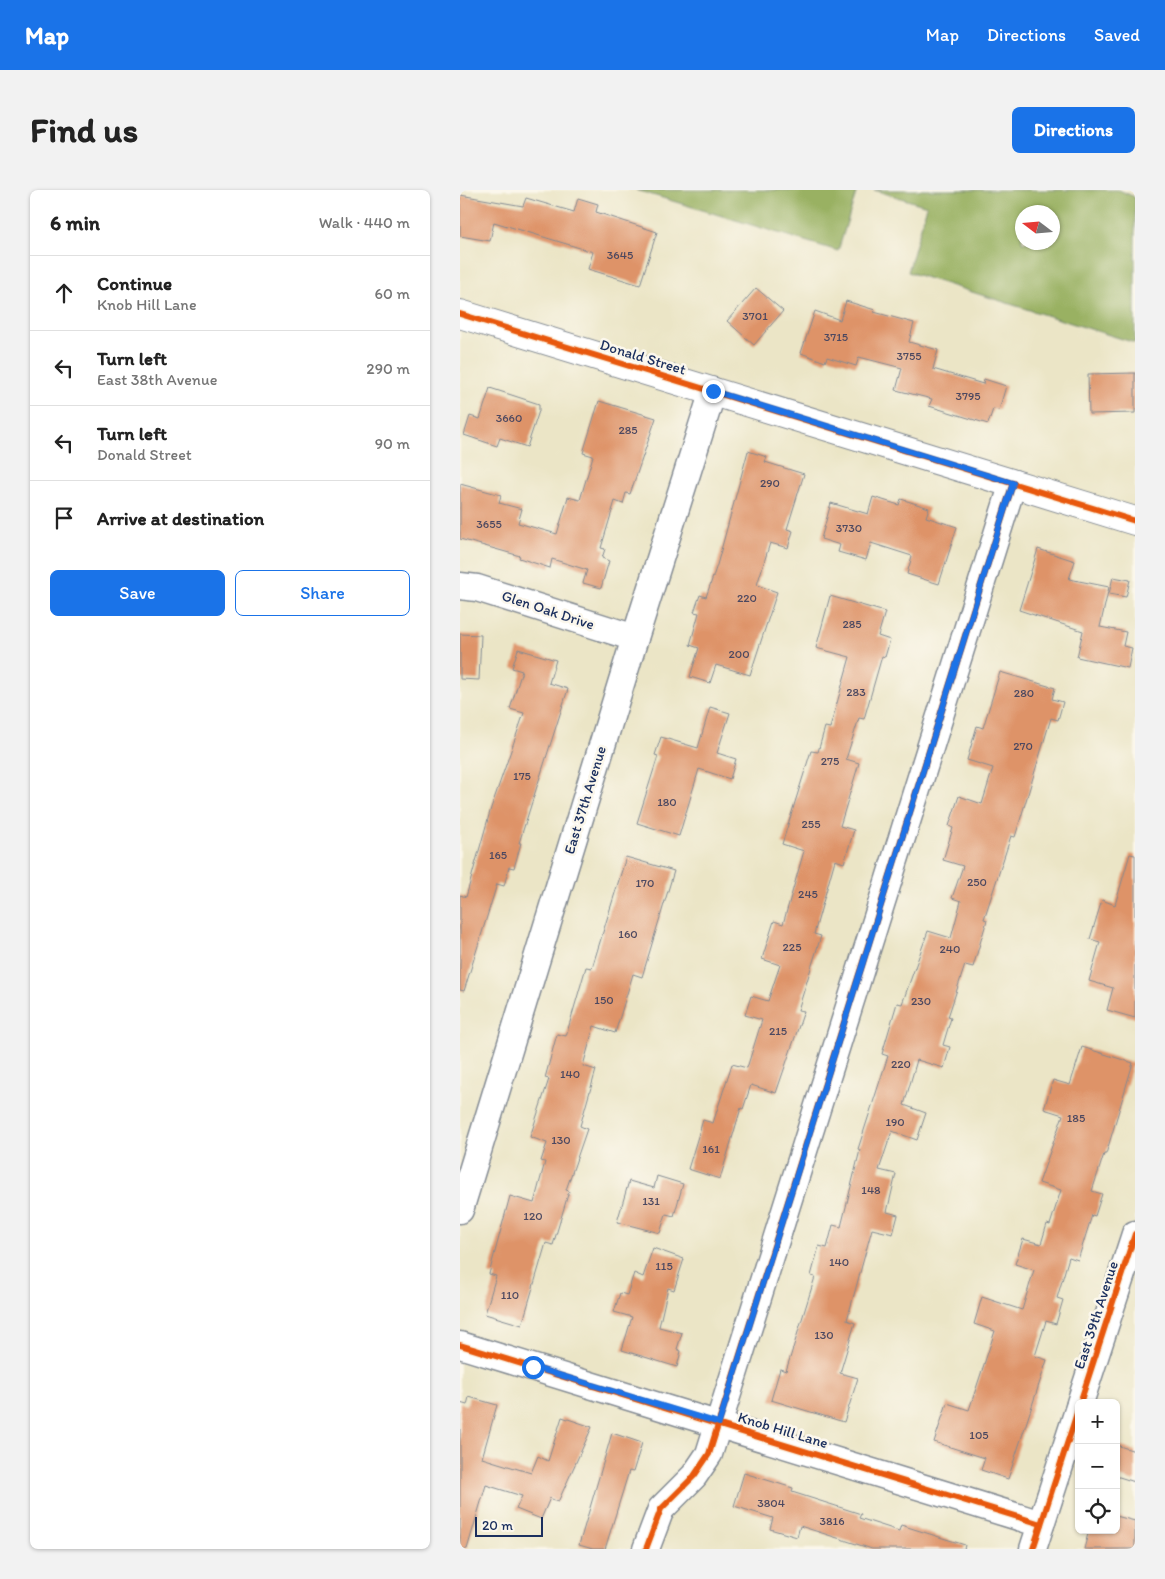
<!DOCTYPE html>
<meta charset="utf-8">
<style>
:root{--surface:#fff;--page:#f2f2f2;--text:#222;--muted:#767676;--line:#e0e0e0;--accent:#1a73e8}
body{margin:0;font-family:Itim,sans-serif;background:var(--page);color:var(--text)}
.controls{position:absolute;right:15px;bottom:15px;display:grid;overflow:hidden;border-radius:8px;box-shadow:0 1px 4px #0004}
.controls button{width:45px;height:45px;display:grid;place-items:center;padding:0;border:0;border-bottom:1px solid var(--line);background:var(--surface);color:var(--text);font:25px sans-serif}
.compass{position:absolute;left:555px;top:15px;width:45px;height:45px;border-radius:50%;background:var(--surface);box-shadow:0 1px 4px #0004;rotate:286deg}
.scale{position:absolute;left:15px;bottom:12px;width:68px;box-sizing:border-box;padding-left:5px;border:2px solid #1b2f5e;border-top:0;font-size:14px;line-height:18px;white-space:nowrap;color:#1b2f5e;-webkit-text-stroke:4px #fbf7ec;paint-order:stroke}
.stop{position:absolute;width:15px;height:15px;margin:-11px;border:4px solid #1a73e8;border-radius:50%;background:#fff}
.stop.end{background:#1a73e8;border-color:#fff;box-shadow:0 1px 5px #0008}
.list{margin:0;padding:0;list-style:none}
h2{display:flex;justify-content:space-between;align-items:center;height:65px;margin:0;padding:0 20px;font-size:21px}
h2 small{font-size:16px;font-weight:400;color:var(--muted)}
.list li{display:grid;grid-template-columns:32px 1fr auto;gap:15px;align-items:center;box-sizing:border-box;height:75px;padding:0 20px;border-top:1px solid var(--line)}
.list b{display:block;font-size:19px;white-space:nowrap}
.list p{margin:0;font-size:16px;white-space:nowrap;color:var(--muted)}
.list em{font-size:16px;font-style:normal;color:var(--muted)}
.actions{display:flex;gap:10px;padding:15px 20px}
.actions a{flex:1;padding:11px 0;border:1px solid var(--accent);border-radius:8px;text-align:center;font-size:18px;color:var(--accent)}
.actions .main{background:var(--accent);color:#fff}
.icon{flex:none;width:28px;height:28px;fill:none;stroke:currentColor;stroke-width:2;stroke-linecap:round;stroke-linejoin:round}
.map{position:relative;flex:none;width:675px;height:1359px;overflow:hidden;border-radius:8px}
header{display:flex;align-items:center;gap:30px;box-sizing:border-box;height:70px;padding:0 25px;background:var(--accent);color:#fff}
header strong{font-size:24px}
nav{display:flex;gap:28px;margin-inline-start:auto;font-size:18px}
.intro{display:flex;align-items:center;justify-content:space-between;box-sizing:border-box;height:120px;padding:0 30px}
h1{margin:0;font-size:35px}
.button{padding:12px 22px;border-radius:8px;background:var(--accent);color:#fff;font-size:18px;font-weight:700}
main{display:flex;gap:30px;padding:0 30px}
aside{flex:1;background:var(--surface);border-radius:8px;box-shadow:0 1px 4px #0004}
.map>svg:first-child{display:block}
.forest{fill:#99b162;stroke:#5a7060;fill-rule:evenodd}
.building{fill:#de9368}
.lines{fill:none;stroke-linecap:round;stroke-linejoin:round}
.street-casing{stroke:#838a92;stroke-width:29}
.secondary-casing{stroke:#838a92;stroke-width:30}
.street{stroke:#fff;stroke-width:26}
.secondary{stroke:#fff;stroke-width:28}
.cycleway-casing{stroke:#fbf7ec;stroke-width:9}
.cycleway{stroke:#e8590c;stroke-width:6}
.route{stroke:#1a73e8;stroke-width:6}
.labels{text-anchor:middle;stroke-width:5;stroke-linejoin:round;paint-order:stroke}
.number-label{font-size:12px;fill:#4c4860}
.street-label{font-size:15px;fill:#1b2f5e;stroke:#fbf7ec}
</style>
<header>
<strong>Map</strong>
<nav><a>Map</a><a>Directions</a><a>Saved</a></nav>
</header>
<div class="intro"><h1>Find us</h1><a class="button">Directions</a></div>
<main>
<aside>
<h2>6 min<small>Walk · 440 m</small></h2>
<ul class="list">
<li><svg class="icon" aria-label="ahead" viewBox="0 0 24 24"><path d="M12 20V5M6 11l6-6 6 6"/></svg><div><b>Continue</b><p>Knob Hill Lane</p></div><em>60 m</em></li>
<li><svg class="icon" aria-label="left" viewBox="0 0 24 24"><path d="M17 20v-9H6M10 6l-5 5 5 5"/></svg><div><b>Turn left</b><p>East 38th Avenue</p></div><em>290 m</em></li>
<li><svg class="icon" aria-label="left" viewBox="0 0 24 24"><path d="M17 20v-9H6M10 6l-5 5 5 5"/></svg><div><b>Turn left</b><p>Donald Street</p></div><em>90 m</em></li>
<li><svg class="icon" aria-label="arrive" viewBox="0 0 24 24"><path d="M6 21V4h12l-3 4 3 4H6"/></svg><div><b>Arrive at destination</b></div></li>
</ul>
<div class="actions"><a class="main">Save</a><a>Share</a></div>
</aside>
<div class="map">
<svg width="675" height="1359" viewBox="0 0 675 1359">
<rect width="100%" height="100%" fill="#fbf7ec"/>
<filter id="ink" filterUnits="userSpaceOnUse"><feTurbulence type="fractalNoise" baseFrequency=".02" numOctaves="2"/><feDisplacementMap in="SourceGraphic" scale="10" xChannelSelector="R" yChannelSelector="G"/><feConvolveMatrix kernelMatrix="1 2 1 2 8 2 1 2 1" color-interpolation-filters="sRGB"/></filter>
<filter id="wash" filterUnits="userSpaceOnUse"><feTurbulence type="fractalNoise" baseFrequency=".0096" numOctaves="4" result="noise"/><feDisplacementMap in="SourceGraphic" scale="20" xChannelSelector="R" yChannelSelector="G"/><feGaussianBlur stdDeviation="1.12" result="paint"/><feColorMatrix in="noise" values="0 0 0 0 0 0 0 0 0 0 0 0 0 0 0 0 0 1.4 0 .05"/><feComposite in="paint" operator="in"/></filter>
<g filter="url(#wash)">
<rect width="100%" height="100%" fill="#ebe5c6"/>
<g class="forest">
<polygon points="176,0 397,0 378,61"/>
<path d="M414 0H659L675 7V153L448 82 467 16ZM562 22H592V52H562Z"/>
</g>
<g id="blocks">
<g class="building">
<polygon points="0,5 63,16 66,8 114,22 118,8 138,14 136,22 197,42 180,95 128,79 133,62 34,32 30,51 0,46"/>
<polygon points="296,98 323,121 294,155 267,131"/>
<polygon points="386,111 415,120 414,122 454,133 449,152 478,160 473,179 523,194 524,189 546,196 539,220 533,219 528,234 469,216 472,209 436,200 442,178 399,167 396,176 367,167 365,172 341,163 355,121 380,130"/>
<polygon points="675,183 675,223 629,224 628,184"/>
<polygon points="30,198 79,214 79,221 67,257 40,248 37,256 4,245 10,226 20,229"/>
<polygon points="139,211 196,228 170,304 166,303 163,314 155,311 141,358 145,359 142,368 149,371 141,398 123,393 127,380 92,369 90,378 59,368 60,366 0,349 0,294 41,305 39,313 62,319 58,333 97,344 108,307 120,310 133,266 123,263"/>
<polygon points="288,261 307,267 305,272 344,284 327,339 333,341 328,358 310,353 297,395 317,402 290,485 256,475 250,493 230,487 239,458 230,455 239,423 234,422 240,405 246,407 257,375"/>
<polygon points="413,307 439,315 441,309 469,318 466,327 497,337 479,394 447,384 452,366 411,353 406,370 378,362 380,355 361,349 371,313 408,324"/>
<polygon points="578,359 615,371 609,389 649,397 640,437 666,442 663,456 672,458 668,478 617,467 623,441 559,420"/>
<polygon points="653,387 670,390 666,407 649,404"/>
<polygon points="370,406 425,422 418,446 430,450 425,467 422,466 404,529 399,528 386,569 399,573 380,636 394,640 384,673 375,670 354,744 361,746 338,820 344,821 316,903 291,895 283,919 281,918 260,989 228,979 243,930 253,933 272,874 287,878 302,830 285,825 291,806 308,811 320,775 302,769 314,731 323,734 344,661 322,654 351,561 358,562 365,537 370,538 390,467 356,458"/>
<polygon points="0,444 21,445 19,490 0,489"/>
<polygon points="58,459 96,470 89,493 108,499 59,653 61,653 54,678 49,677 44,696 37,694 4,801 0,800 0,705 6,707 31,618 64,523 50,519 62,481 52,478"/>
<polygon points="540,482 595,498 592,509 603,512 598,530 591,528 555,647 551,646 524,729 527,730 513,777 505,775 488,827 491,828 483,855 490,857 484,878 457,870 444,915 466,923 457,950 432,941 419,980 436,984 427,1022 438,1025 433,1044 412,1039 387,1130 395,1133 380,1183 398,1188 384,1232 311,1210 320,1179 326,1181 355,1087 351,1086 359,1056 367,1058 373,1035 381,1037 400,960 398,959 428,866 422,864 437,813 442,814 468,741 491,748 501,711 492,708 503,676 483,670 493,638 489,636 499,606 522,614 533,578 507,570 517,536 523,538"/>
<polygon points="250,517 270,523 257,563 276,569 270,589 239,579 219,646 177,633 198,566 195,565 201,547 238,558"/>
<polygon points="670,664 675,665 675,828 647,820 653,798 629,791 640,752 630,749 642,710 655,715"/>
<polygon points="166,667 214,681 182,787 173,784 155,843 134,836 123,876 136,880 120,936 127,939 106,1000 109,1001 93,1055 86,1053 62,1135 25,1124 36,1086 29,1084 50,1006 74,1013 85,972 81,971 87,953 70,947 89,889 85,888 97,844 106,846 126,777 132,778"/>
<polygon points="622,857 673,873 646,964 644,964 632,1001 642,1004 635,1026 632,1025 618,1070 609,1067 597,1108 603,1110 596,1134 586,1131 575,1166 587,1170 548,1289 521,1280 525,1268 474,1252 487,1213 509,1220 535,1141 514,1134 522,1107 562,1120 574,1080 555,1074 563,1049 581,1054 587,1034 590,1035 601,1000 579,993 603,925 584,919 593,890 610,895"/>
<polygon points="197,986 223,994 214,1026 206,1024 200,1043 157,1032 169,991 194,998"/>
<polygon points="193,1058 224,1069 214,1100 208,1098 199,1137 222,1143 217,1159 221,1161 217,1177 162,1160 172,1127 154,1122 160,1103 167,1105 174,1083 183,1087"/>
<polygon points="9,1207 37,1215 22,1268 71,1283 78,1266 88,1271 102,1227 132,1237 98,1312 90,1308 81,1329 56,1319 62,1306 26,1295 7,1359 0,1359 0,1213 7,1215"/>
<polygon points="152,1243 182,1253 173,1282 169,1281 145,1359 133,1359 119,1355"/>
<polygon points="656,1255 675,1261 675,1292 656,1286"/>
<polygon points="284,1283 333,1298 332,1302 401,1324 399,1328 439,1341 441,1335 505,1355 504,1359 412,1359 340,1336 337,1347 310,1339 313,1328 274,1316"/>
<polygon points="656,1326 675,1331 675,1359 624,1359 629,1340 656,1340"/>
</g>
</g>
</g>
<g filter="url(#ink)">
<use href="#blocks" fill-opacity="0" stroke="#838a92" stroke-width="1"/>
<g class="lines">
<defs>
<g id="street">
<polyline points="0,396 17,398 175,448"/>
<polyline points="0,1020 175,448 253,201"/>
<polyline points="0,1155 581,1334"/>
<polyline points="620,1213 675,1044"/>
<polyline points="186,1359 201,1319 234,1286 249,1264 553,293"/>
<polyline points="573,1359 619,1217"/>
</g>
<polyline id="secondary" points="0,124 675,331"/>
</defs>
<use href="#street" class="street-casing"/>
<use href="#secondary" class="secondary-casing"/>
<use href="#street" class="street"/>
<use href="#secondary" class="secondary"/>
<defs>
<g id="cycleway">
<polyline points="0,124 675,331"/>
<polyline points="0,1155 581,1334"/>
<polyline points="620,1213 675,1044"/>
<polyline points="186,1359 201,1319 234,1286 249,1264 553,293"/>
<polyline points="573,1359 619,1217"/>
</g>
</defs>
<use href="#cycleway" class="cycleway-casing"/>
<use href="#cycleway" class="cycleway"/>
</g>
</g>
<g class="lines" filter="url(#ink)">
<polyline class="route" points="73,1177 259,1233 553,293 253,201"/>
</g>
<g class="labels">
<g class="number-label">
<text x="160" y="69">3645</text>
<text x="295" y="130">3701</text>
<text x="376" y="151">3715</text>
<text x="449" y="170">3755</text>
<text x="508" y="210">3795</text>
<text x="49" y="232">3660</text>
<text x="168" y="244">285</text>
<text x="310" y="297">290</text>
<text x="29" y="338">3655</text>
<text x="389" y="342">3730</text>
<text x="287" y="412">220</text>
<text x="392" y="438">285</text>
<text x="279" y="468">200</text>
<text x="396" y="506">283</text>
<text x="564" y="507">280</text>
<text x="563" y="560">270</text>
<text x="370" y="575">275</text>
<text x="62" y="590">175</text>
<text x="207" y="616">180</text>
<text x="351" y="638">255</text>
<text x="38" y="669">165</text>
<text x="517" y="696">250</text>
<text x="185" y="697">170</text>
<text x="348" y="708">245</text>
<text x="168" y="748">160</text>
<text x="332" y="761">225</text>
<text x="490" y="763">240</text>
<text x="144" y="814">150</text>
<text x="461" y="815">230</text>
<text x="318" y="845">215</text>
<text x="441" y="878">220</text>
<text x="110" y="888">140</text>
<text x="616" y="932">185</text>
<text x="435" y="936">190</text>
<text x="101" y="954">130</text>
<text x="251" y="963">161</text>
<text x="411" y="1004">148</text>
<text x="191" y="1015">131</text>
<text x="73" y="1030">120</text>
<text x="379" y="1076">140</text>
<text x="204" y="1080">115</text>
<text x="50" y="1109">110</text>
<text x="364" y="1149">130</text>
<text x="519" y="1249">105</text>
<text x="311" y="1317">3804</text>
<text x="372" y="1335">3816</text>
</g>
<g class="street-label">
<text transform="translate(183 167) rotate(17)" y="5">Donald Street</text>
<text transform="translate(88 420) rotate(18)" y="5">Glen Oak Drive</text>
<text transform="translate(125 610) rotate(-73)" y="5">East 37th Avenue</text>
<text transform="translate(636 1125) rotate(-72)" y="5">East 39th Avenue</text>
<text transform="translate(323 1240) rotate(17)" y="5">Knob Hill Lane</text>
</g>
</g>
</svg>
<div class="controls">
<button>+</button>
<button>−</button>
<button><svg class="icon" aria-label="locate" viewBox="0 0 24 24"><circle cx="12" cy="12" r="6"/><path d="M12 2v4M12 18v4M2 12h4M18 12h4"/></svg></button>
</div>
<svg class="compass" viewBox="-18 -18 36 36"><path d="M0-13l5 13h-10z" fill="#e53935"/><path d="M0 13l5-13h-10z" fill="#767676"/></svg>
<div class="scale">20 m</div>
<div class="stop" style="left:73px;top:1177px"></div>
<div class="stop end" style="left:253px;top:201px"></div>
</div>
</main>
